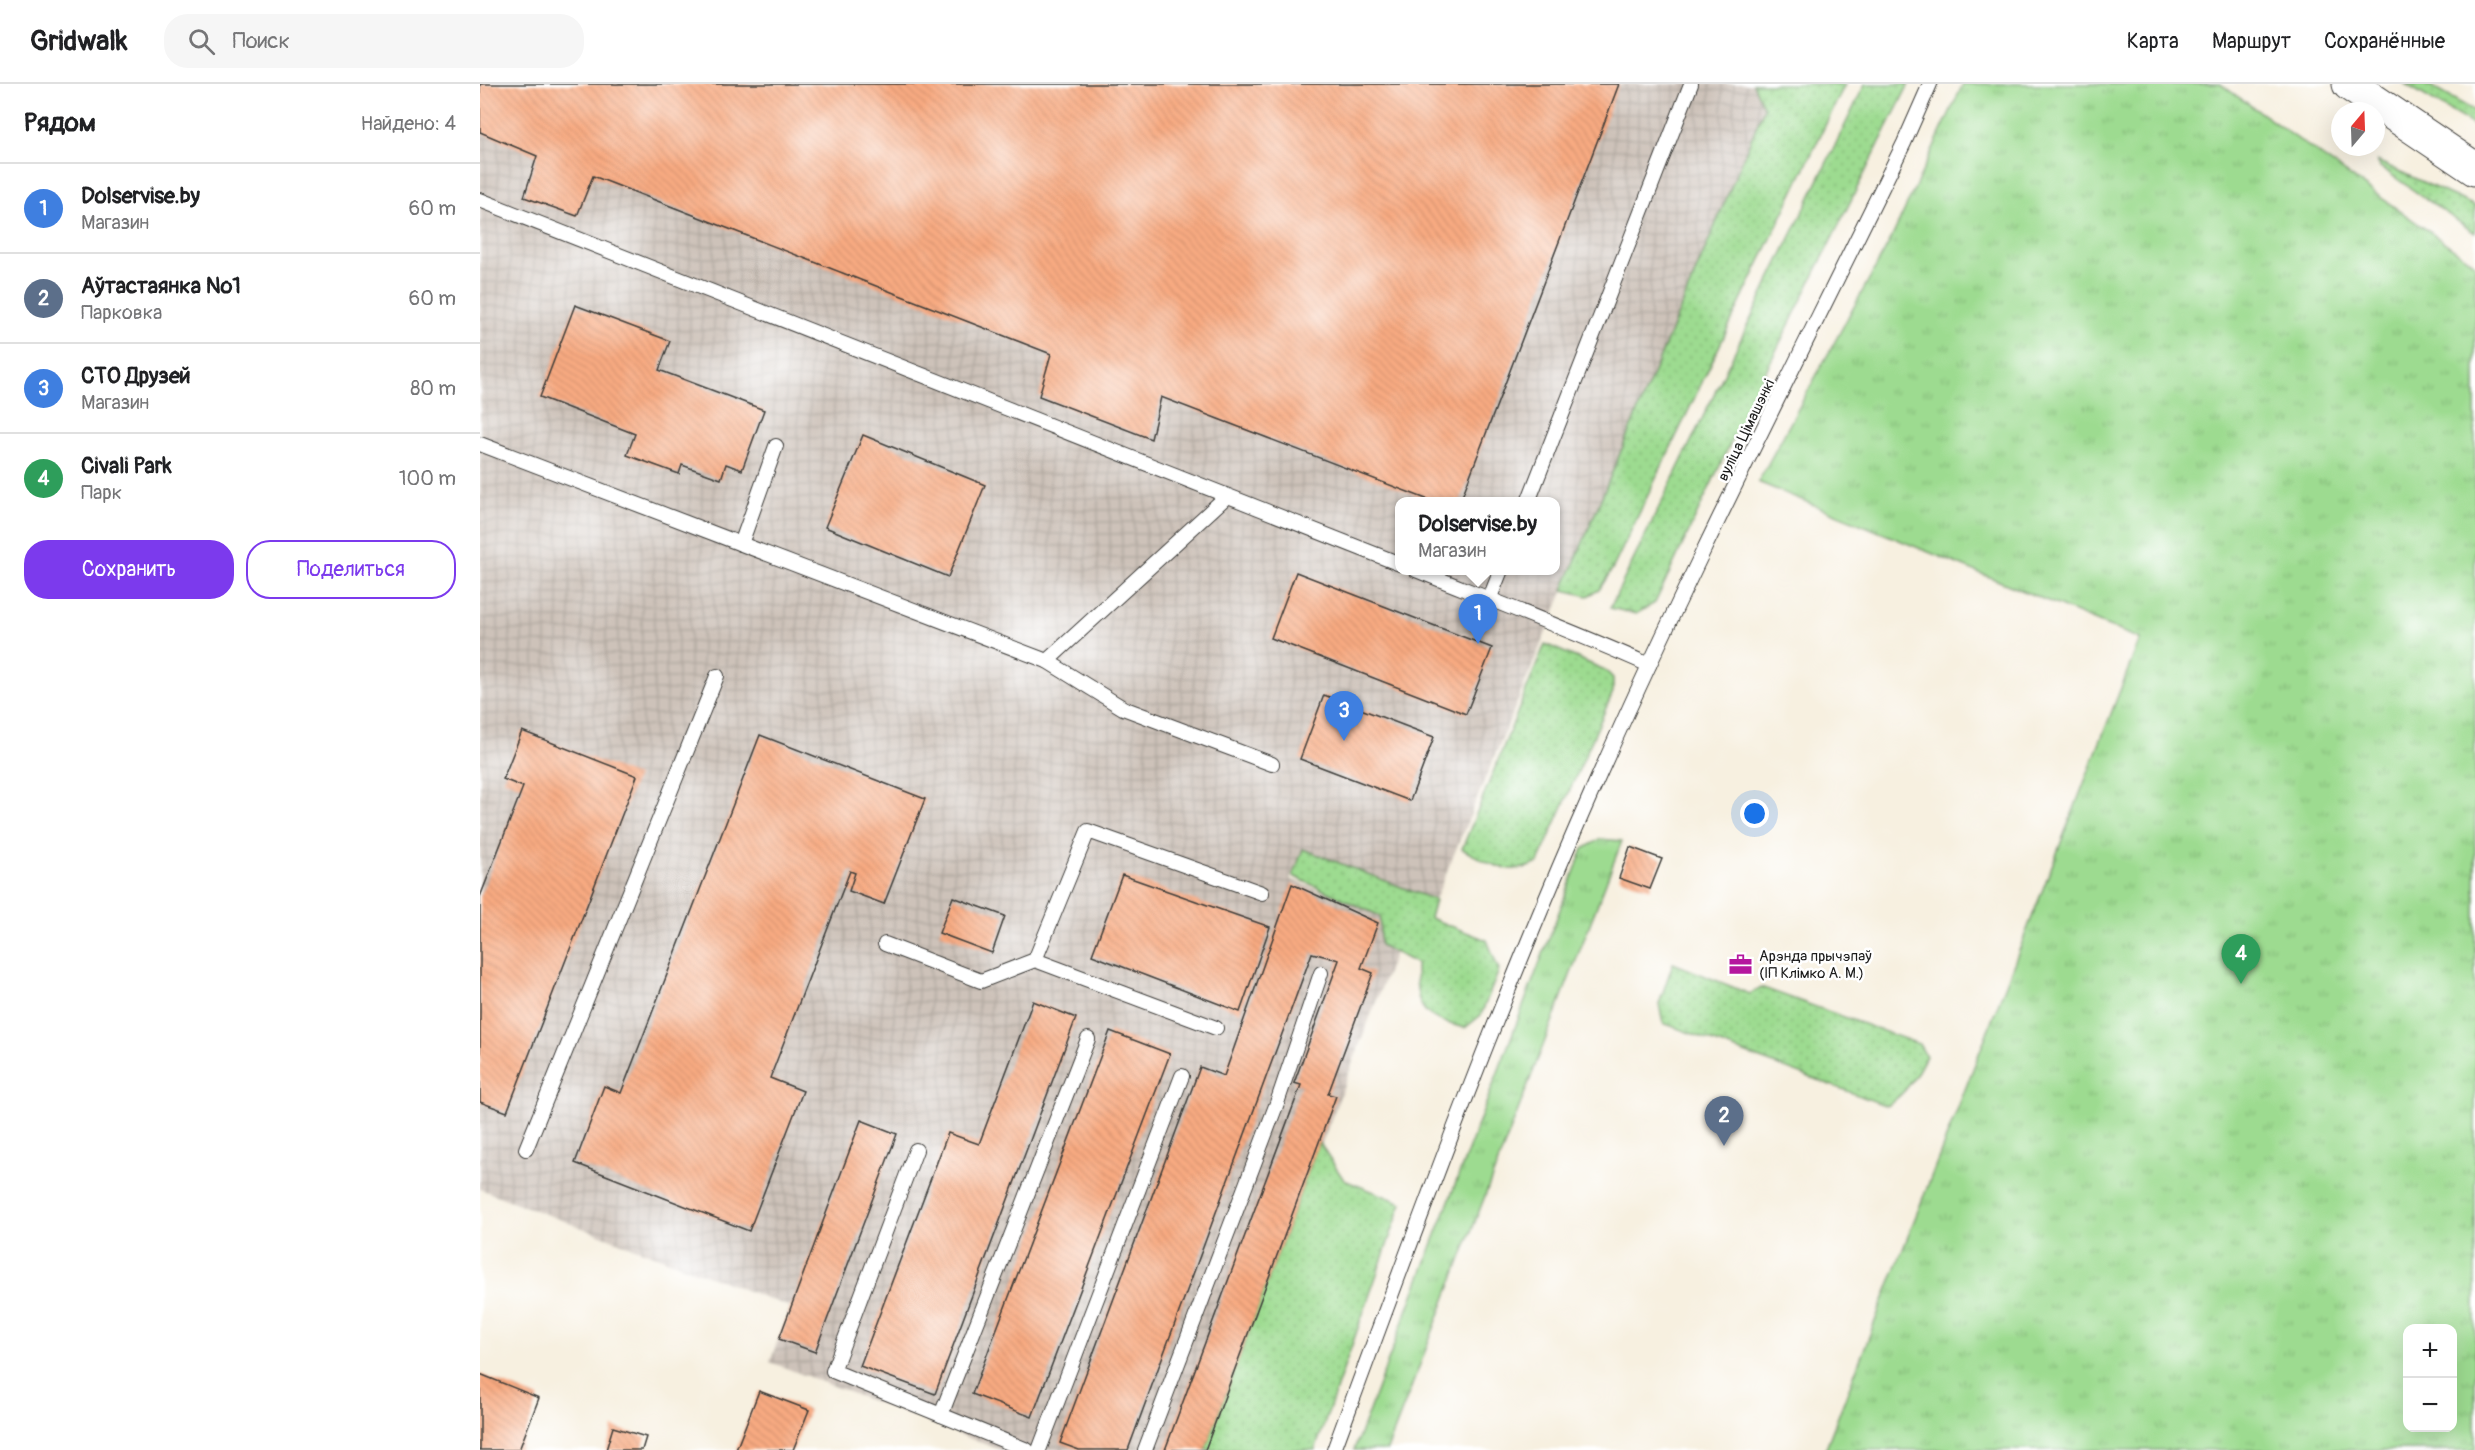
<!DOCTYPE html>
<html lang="ru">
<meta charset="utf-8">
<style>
:root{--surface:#fff;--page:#f6f6f6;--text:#202124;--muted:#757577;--line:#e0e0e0;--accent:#7c3aed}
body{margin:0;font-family:Pangolin,sans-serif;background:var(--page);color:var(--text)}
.controls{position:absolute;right:18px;bottom:18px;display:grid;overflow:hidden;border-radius:12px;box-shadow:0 6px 24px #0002}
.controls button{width:54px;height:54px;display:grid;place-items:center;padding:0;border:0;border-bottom:2px solid var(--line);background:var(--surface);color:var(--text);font:30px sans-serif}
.compass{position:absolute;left:1851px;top:18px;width:54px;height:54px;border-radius:50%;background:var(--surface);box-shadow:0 6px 24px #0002;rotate:19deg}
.you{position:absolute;left:1275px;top:730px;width:21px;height:21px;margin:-15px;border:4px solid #fff;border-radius:50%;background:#1a73e8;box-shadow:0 0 0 9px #1a73e833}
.badge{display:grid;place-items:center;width:39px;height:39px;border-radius:50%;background:var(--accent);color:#fff;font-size:20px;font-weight:700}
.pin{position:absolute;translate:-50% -50px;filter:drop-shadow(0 2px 3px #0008)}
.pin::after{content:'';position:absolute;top:32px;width:21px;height:18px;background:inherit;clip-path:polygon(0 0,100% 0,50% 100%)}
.popup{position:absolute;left:915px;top:413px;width:165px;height:78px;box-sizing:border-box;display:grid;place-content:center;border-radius:12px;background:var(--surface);filter:drop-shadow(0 2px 4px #0005);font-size:20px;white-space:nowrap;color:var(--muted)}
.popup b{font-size:22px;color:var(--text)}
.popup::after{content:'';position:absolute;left:50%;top:100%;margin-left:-12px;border:12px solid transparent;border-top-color:var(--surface)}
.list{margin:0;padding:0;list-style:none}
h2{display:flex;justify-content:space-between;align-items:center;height:78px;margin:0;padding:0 24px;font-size:26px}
h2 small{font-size:20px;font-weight:400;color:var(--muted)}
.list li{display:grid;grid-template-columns:39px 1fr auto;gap:18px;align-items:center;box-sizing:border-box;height:90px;padding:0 24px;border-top:2px solid var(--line)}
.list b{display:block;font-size:22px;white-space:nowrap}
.list p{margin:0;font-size:20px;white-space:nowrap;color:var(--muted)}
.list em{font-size:20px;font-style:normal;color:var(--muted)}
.actions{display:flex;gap:12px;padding:18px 24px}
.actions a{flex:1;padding:14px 0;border:2px solid var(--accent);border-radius:24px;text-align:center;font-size:21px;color:var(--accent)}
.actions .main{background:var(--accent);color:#fff}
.icon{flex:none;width:33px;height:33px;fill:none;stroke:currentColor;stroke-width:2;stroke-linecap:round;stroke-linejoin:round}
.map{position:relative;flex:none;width:1995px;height:1366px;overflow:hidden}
header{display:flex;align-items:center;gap:36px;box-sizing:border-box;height:84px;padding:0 30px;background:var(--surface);border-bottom:2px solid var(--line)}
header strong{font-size:28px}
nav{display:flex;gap:33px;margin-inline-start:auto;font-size:21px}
.search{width:420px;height:54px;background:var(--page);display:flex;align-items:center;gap:15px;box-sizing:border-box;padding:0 21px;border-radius:24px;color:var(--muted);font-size:22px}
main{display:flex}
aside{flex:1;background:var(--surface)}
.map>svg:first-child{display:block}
.industrial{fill:url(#industrial-grid);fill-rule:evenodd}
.grass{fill:url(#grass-dots);stroke:#5c7c56;stroke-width:1.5}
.park{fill:url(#park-tufts);stroke:#5c7c56;stroke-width:1.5;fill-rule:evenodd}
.building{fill:url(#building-back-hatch)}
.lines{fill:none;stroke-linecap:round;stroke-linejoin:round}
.lane-casing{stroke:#3d3c39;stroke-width:16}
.secondary-casing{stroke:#3d3c39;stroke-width:35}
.lane{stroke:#fff;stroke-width:14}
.secondary{stroke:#fff;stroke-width:33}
.labels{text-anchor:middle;stroke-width:5;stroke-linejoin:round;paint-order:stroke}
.street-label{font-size:15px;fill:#1c1c1c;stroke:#fff}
.poi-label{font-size:15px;fill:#1c1c1c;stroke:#fff;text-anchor:start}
</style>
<header>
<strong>Gridwalk</strong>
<div class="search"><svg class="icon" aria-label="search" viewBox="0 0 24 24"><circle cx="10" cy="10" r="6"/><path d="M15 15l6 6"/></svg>Поиск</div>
<nav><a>Карта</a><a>Маршрут</a><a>Сохранённые</a></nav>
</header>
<main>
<aside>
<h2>Рядом<small>Найдено: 4</small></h2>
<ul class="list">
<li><span class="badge" style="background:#3f7fe0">1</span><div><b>Dolservise.by</b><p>Магазин</p></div><em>60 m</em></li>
<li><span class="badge" style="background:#5c6f8a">2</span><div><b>Аўтастаянка №1</b><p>Парковка</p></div><em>60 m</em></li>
<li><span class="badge" style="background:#3f7fe0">3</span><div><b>СТО Друзей</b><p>Магазин</p></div><em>80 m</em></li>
<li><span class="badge" style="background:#2e9e5b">4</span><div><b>Civali Park</b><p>Парк</p></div><em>100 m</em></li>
</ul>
<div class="actions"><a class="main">Сохранить</a><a>Поделиться</a></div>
</aside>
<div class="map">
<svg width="1995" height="1366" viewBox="0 0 1995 1366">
<defs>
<pattern id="industrial-grid" width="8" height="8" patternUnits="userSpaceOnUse" patternTransform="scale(1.5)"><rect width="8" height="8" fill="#cdc2b9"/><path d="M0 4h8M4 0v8" fill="none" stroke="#afa69e"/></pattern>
<pattern id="grass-dots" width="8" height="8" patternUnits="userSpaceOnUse" patternTransform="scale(1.5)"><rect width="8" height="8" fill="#9ddb90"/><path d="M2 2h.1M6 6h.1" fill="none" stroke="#87bb7c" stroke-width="1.8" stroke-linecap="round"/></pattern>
<pattern id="park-tufts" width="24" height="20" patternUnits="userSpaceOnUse" patternTransform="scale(1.5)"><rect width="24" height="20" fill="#9ddb90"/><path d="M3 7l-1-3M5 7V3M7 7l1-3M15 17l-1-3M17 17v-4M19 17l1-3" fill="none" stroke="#87bb7c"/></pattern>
<pattern id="building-back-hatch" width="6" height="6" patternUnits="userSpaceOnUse" patternTransform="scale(1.5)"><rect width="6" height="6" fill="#f8aa81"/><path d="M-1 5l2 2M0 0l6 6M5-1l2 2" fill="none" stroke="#d4926f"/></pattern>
</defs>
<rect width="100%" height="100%" fill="#fff"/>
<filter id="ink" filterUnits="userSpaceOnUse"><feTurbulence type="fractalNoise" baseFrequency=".0167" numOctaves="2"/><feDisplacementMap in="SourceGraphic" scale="12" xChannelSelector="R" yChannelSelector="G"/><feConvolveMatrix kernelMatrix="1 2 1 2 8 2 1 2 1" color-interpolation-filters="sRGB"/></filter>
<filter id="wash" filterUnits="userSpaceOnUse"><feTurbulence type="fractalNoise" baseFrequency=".008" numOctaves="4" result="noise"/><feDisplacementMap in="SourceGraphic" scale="24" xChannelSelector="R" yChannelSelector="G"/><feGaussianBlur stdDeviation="1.35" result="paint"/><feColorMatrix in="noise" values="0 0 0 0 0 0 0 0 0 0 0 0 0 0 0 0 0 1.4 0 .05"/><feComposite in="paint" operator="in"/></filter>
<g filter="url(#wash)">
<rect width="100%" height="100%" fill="#f7f0e0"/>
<path class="industrial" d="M0 0H1273L1284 24 955 816 823 765 810 795 926 839 725 1366H520L290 1278 310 1223 0 1105ZM920 418H1076V486H920Z"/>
<g class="grass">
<polygon points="1273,0 1365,0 1133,484 1119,506 1108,512 1083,506 1284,24"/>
<polygon points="1385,0 1429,0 1260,339 1175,519 1156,530 1130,524"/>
<polygon points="1925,0 1947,0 1995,27 1995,42"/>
<polygon points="1897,77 1995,122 1995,149 1900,83"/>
<path d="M1065 560 1125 586 1133 594V608L1058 779C1028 794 1009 779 982 765Z"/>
<path d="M823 765 955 816 950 834 1007 856 1019 886 1001 931 985 944C939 933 936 924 936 879L900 861V832L813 792Z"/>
<path d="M1193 879 1270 910 1281 903 1439 960 1446 972C1434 995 1428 1007 1407 1022L1183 939 1179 920Z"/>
<polygon points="839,1058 864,1096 922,1119 835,1366 725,1366"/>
</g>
<g class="park">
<path d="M1483 0H1740L1995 180V1366H1345L1660 555 1278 398 1411 155ZM1972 1244V1344H1928V1244Z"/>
<polygon points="1120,755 1142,757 907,1366 874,1366 1103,765"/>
</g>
<g id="blocks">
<g class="building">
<polygon points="0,0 1139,0 980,418 954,418 681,313 671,355 559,312 571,270 113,92 97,132 44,113 57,72 0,48"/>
<polygon points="95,221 190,257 179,286 284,326 262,386 246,380 241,395 202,381 199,390 147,371 155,350 60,313"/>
<polygon points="383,351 505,401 468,493 345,443"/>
<polygon points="816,488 1012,564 986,630 791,554"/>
<polygon points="844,611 954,653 930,717 820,675"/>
<polygon points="42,647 157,692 27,1028 0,1018 0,813 43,703 23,695"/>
<polygon points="280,651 445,715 404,820 369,807 375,789 370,787 290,994 323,1007 269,1147 95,1079 124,1002 141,1009"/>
<polygon points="1150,763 1182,775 1170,805 1139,794"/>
<polygon points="642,791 790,843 760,928 612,871"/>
<polygon points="812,800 898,839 881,884 893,889 848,1010 856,1012 725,1366 685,1366 821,1001 814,999 859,876 832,869 648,1366 599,1366 580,1359 720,983 744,992"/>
<polygon points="473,813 525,832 512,869 459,849"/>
<polygon points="553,917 596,934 455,1310 380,1282 468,1049 499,1060"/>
<polygon points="630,947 690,970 552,1333 492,1310"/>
<polygon points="381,1036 417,1050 335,1268 299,1255"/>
<polygon points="0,1290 59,1314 39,1366 0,1366"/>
<polygon points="279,1307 329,1326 313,1366 256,1366"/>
<polygon points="133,1343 166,1353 162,1366 126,1366"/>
</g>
</g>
</g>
<g filter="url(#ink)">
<use href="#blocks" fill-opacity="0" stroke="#3d3c39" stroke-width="1.5"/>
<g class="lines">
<defs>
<g id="lane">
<polyline points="0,116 920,480"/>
<polyline points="0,360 567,577 747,412"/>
<polyline points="1048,418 1211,0"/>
<polyline points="261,460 296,362"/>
<path d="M936 486C1014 517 1093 547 1169 581"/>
<polyline points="1009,516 1021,486"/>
<polyline points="567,577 643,624 792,680"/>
<polyline points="405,860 501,897 555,876 608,747 782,809"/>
<polyline points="555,876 736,944"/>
<polyline points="46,1065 237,592"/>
<polyline points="436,1066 353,1287 547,1366"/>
<polyline points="461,1331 608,955"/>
<polyline points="559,1366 702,992"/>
<polyline points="665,1366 797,1019 841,889"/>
<path d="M854 1366C936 1144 1017 922 1113 705 1209 487 1319 274 1424 59L1450 0"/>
</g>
<polyline id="secondary" points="1869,0 1995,85"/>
</defs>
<use href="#lane" class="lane-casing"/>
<use href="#secondary" class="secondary-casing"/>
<use href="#lane" class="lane"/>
<use href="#secondary" class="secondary"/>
</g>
</g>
<defs>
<symbol id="office-bare" viewBox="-9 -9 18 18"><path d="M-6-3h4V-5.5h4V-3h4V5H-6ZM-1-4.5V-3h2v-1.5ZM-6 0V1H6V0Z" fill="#b5179e" stroke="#fff" stroke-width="2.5" paint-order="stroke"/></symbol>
</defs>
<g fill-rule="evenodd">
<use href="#office-bare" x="1244" y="864" width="33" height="33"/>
</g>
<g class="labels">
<g class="street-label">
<text transform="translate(1266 346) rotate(-64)" y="5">вуліца Цімашэнкі</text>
</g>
<g class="poi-label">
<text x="1279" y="877">Арэнда прычэпаў<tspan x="1279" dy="17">(ІП Клімко А. М.)</tspan></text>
</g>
</g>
</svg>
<div class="controls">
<button>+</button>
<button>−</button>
</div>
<svg class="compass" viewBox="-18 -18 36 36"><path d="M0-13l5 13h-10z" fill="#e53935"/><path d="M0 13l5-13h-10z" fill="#757577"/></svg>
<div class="you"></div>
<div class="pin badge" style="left:998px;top:560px;background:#3f7fe0">1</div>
<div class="popup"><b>Dolservise.by</b>Магазин</div>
<div class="pin badge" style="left:1244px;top:1062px;background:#5c6f8a">2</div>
<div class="pin badge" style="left:864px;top:657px;background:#3f7fe0">3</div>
<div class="pin badge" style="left:1761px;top:900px;background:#2e9e5b">4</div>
</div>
</main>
